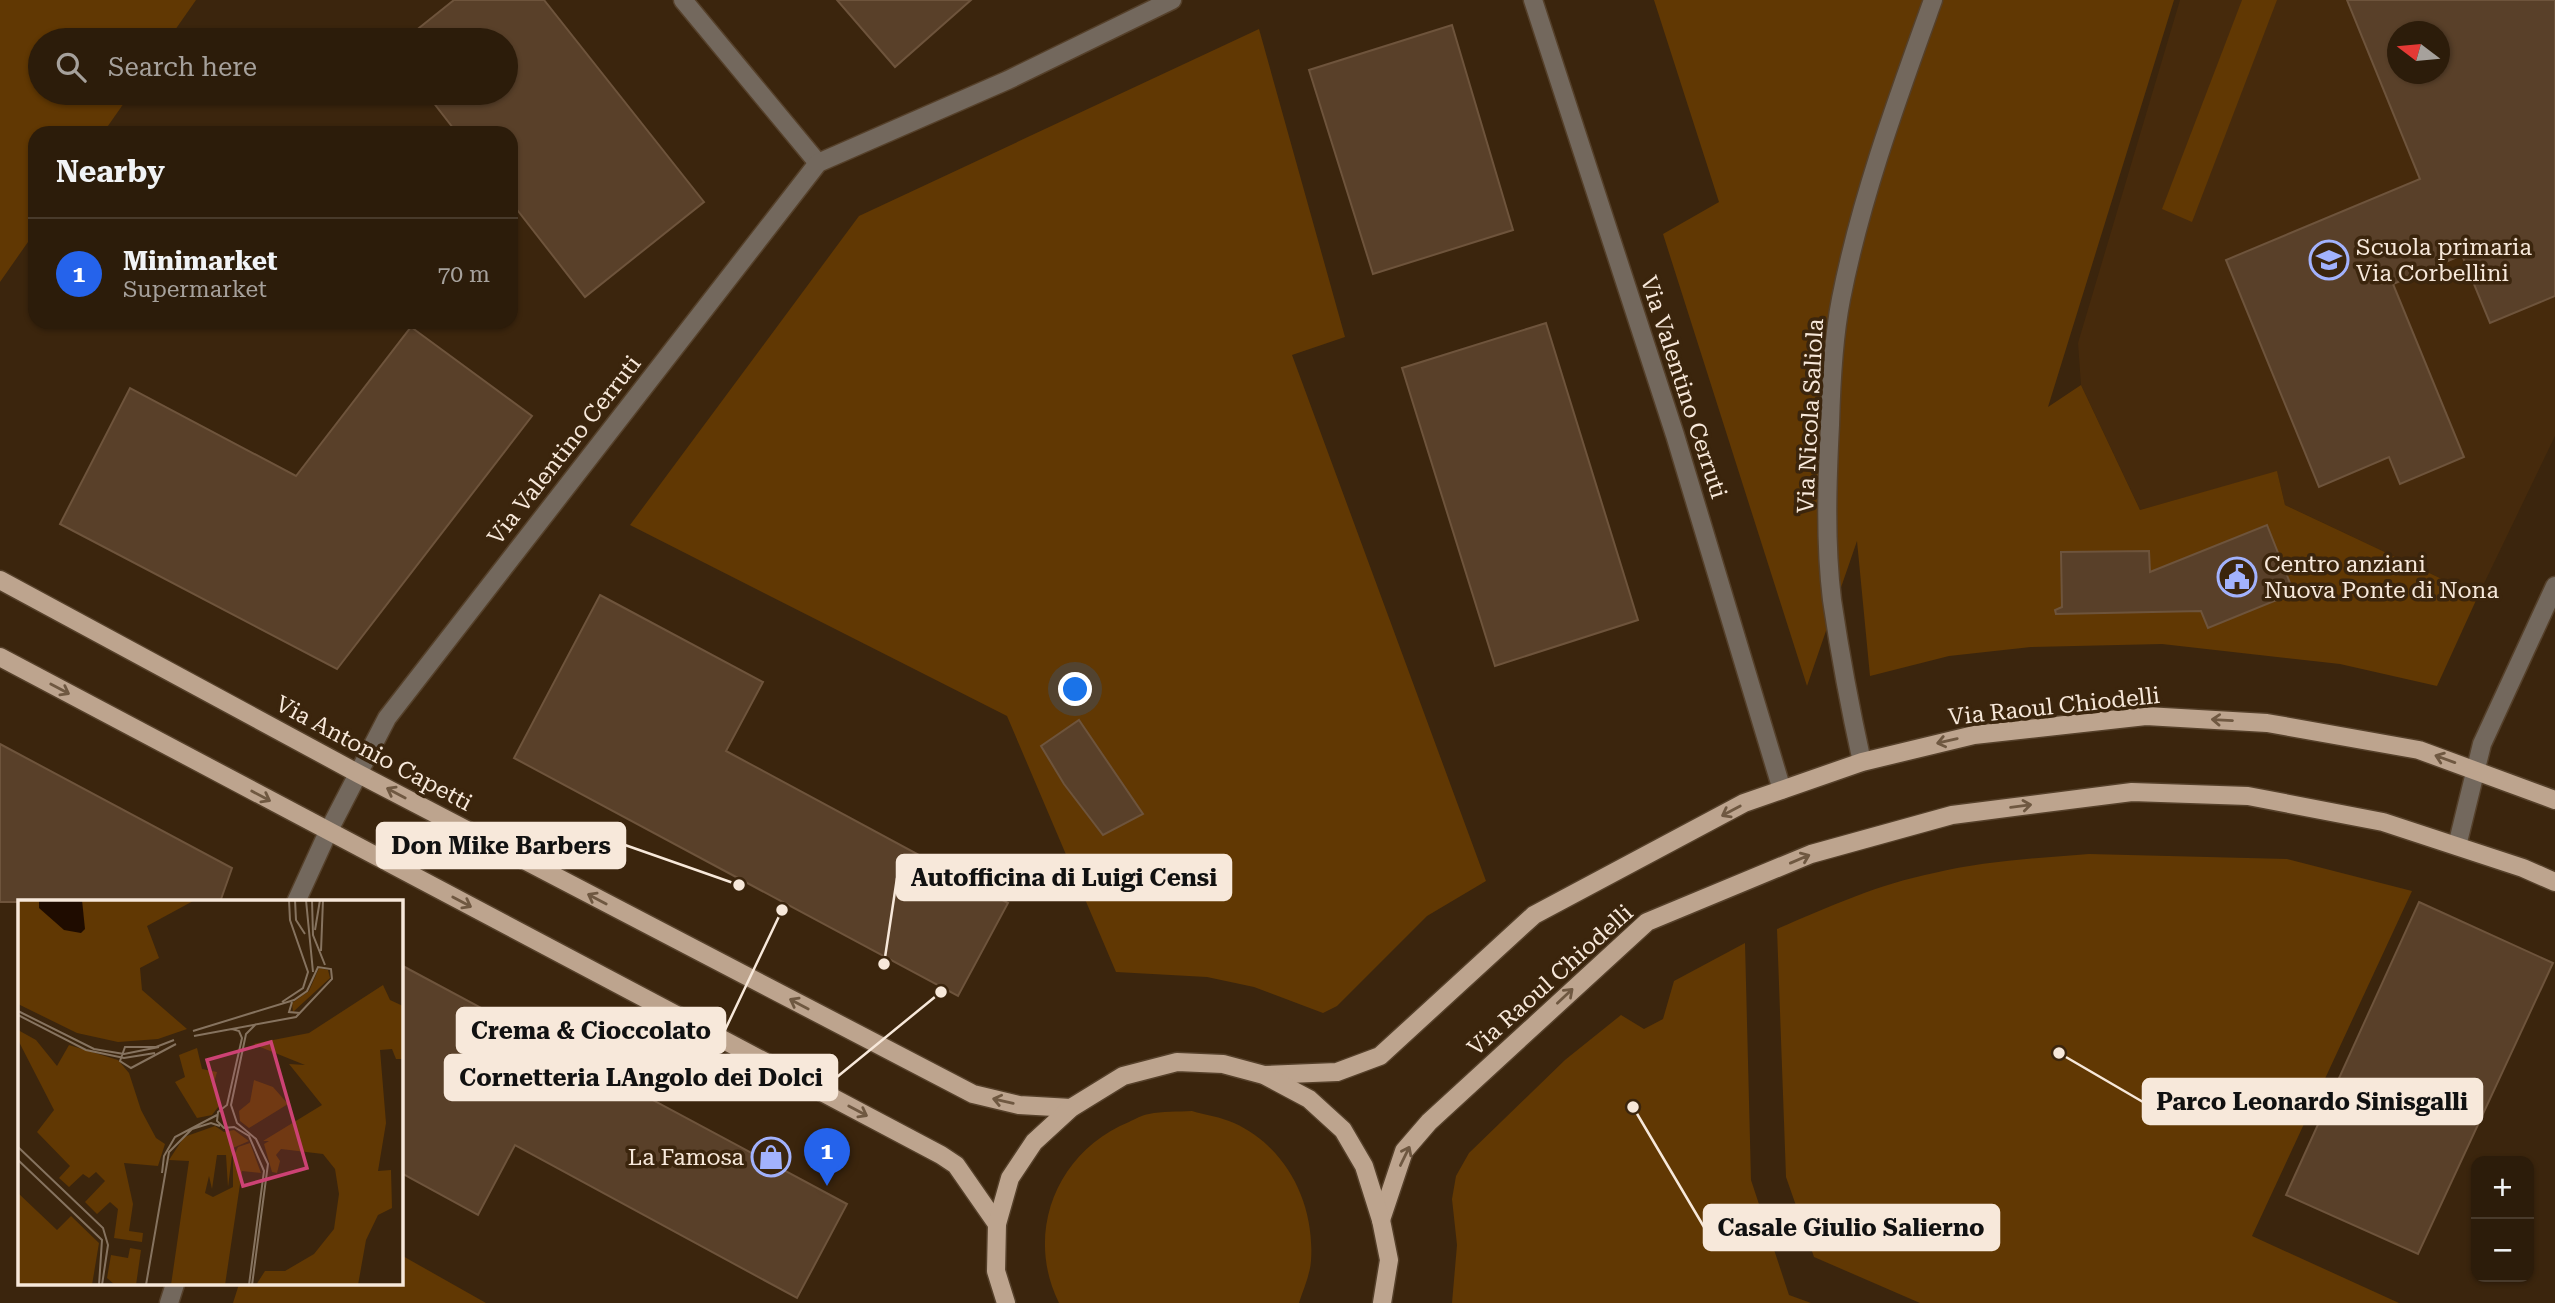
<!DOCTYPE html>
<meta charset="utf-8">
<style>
:root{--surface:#2c1c0a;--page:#342513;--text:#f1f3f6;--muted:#a6a19c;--line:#483a2b;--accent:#2563eb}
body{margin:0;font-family:"Roboto Serif",serif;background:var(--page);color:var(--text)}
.controls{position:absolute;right:21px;bottom:21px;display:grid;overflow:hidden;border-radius:14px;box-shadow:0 2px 5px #0004}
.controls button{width:63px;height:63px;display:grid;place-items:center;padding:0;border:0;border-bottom:2px solid var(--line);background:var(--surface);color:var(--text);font:35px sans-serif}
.compass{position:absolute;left:2387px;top:21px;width:63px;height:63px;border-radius:50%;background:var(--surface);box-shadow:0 2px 5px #0004;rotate:286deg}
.you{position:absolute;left:1076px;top:690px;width:24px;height:24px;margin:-18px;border:5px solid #fff;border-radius:50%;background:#1a73e8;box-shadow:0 0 0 10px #1a73e833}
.badge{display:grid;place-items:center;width:46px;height:46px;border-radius:50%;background:var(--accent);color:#fff;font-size:23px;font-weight:700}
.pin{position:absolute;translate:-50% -58px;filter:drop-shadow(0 2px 4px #0008)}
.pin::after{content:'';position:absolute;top:37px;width:24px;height:21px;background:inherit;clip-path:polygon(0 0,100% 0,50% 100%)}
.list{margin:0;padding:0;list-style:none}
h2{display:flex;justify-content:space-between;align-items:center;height:91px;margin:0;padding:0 28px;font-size:30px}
h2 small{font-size:23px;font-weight:400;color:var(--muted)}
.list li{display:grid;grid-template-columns:46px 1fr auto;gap:21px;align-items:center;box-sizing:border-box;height:112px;padding:0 28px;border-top:2px solid var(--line)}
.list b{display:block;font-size:26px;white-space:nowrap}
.list p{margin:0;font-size:23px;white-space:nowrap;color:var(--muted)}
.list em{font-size:23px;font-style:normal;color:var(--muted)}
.icon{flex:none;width:38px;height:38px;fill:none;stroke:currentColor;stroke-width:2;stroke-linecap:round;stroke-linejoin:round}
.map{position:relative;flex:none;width:2555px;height:1303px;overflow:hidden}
.search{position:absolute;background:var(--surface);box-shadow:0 2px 5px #0004;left:28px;top:28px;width:490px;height:77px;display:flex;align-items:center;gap:18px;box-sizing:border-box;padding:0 24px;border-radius:38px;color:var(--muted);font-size:26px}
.panel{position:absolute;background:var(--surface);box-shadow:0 2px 5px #0004;left:28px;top:126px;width:490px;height:203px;border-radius:21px}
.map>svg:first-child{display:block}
.built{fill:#462a0c;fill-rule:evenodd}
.green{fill:#613803}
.building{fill:#594029;stroke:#6e543c;stroke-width:2;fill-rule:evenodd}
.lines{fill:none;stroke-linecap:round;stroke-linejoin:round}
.minor-casing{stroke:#55402a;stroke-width:21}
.major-casing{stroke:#55402a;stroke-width:21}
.minor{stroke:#73685d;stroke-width:18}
.major{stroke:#bda48e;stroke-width:18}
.oneway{stroke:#6f5841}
.labels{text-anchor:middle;stroke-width:7;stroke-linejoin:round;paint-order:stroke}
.poi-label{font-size:23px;fill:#f7e8da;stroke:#3b250d;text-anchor:start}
.street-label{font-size:23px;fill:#f7e8da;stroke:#3b250d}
.inset-road{fill:none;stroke:#86735f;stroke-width:2}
.view{fill:#cd4274;fill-opacity:0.15;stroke:#cd4274;stroke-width:3.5}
.inset-edge{fill:none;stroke:#f7e8da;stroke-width:3.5}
.leader{fill:none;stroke:#f7e8da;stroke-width:2.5}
.callout-dot{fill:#f7e8da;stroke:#3b250d;stroke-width:2.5}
.callout{fill:#f7e8da;stroke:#f7e8da;stroke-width:2.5}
.callout-label{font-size:24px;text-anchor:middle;font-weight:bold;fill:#111}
</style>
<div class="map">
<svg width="2555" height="1303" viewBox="0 0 2555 1303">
<rect width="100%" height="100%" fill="#3b250d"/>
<path class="built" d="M2180 0H2555V436L2478 596 2285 505 2277 472 2140 510 2081 385 2078 343ZM2398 32H2440V74H2398Z"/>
<g class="green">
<polygon points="0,0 196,0 168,40 40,40 40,93 131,93 103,133 35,133 35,232 0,282"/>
<polygon points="1654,0 2174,0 2048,407 2081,385 2140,510 2277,471 2285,505 2478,596 2437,686 2340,664 2162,644 2031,647 1949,656 1870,676 1857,541 1807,686 1663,234 1719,202"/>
<polygon points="2242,0 2277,0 2192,222 2162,209"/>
<polygon points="1259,29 1345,337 1292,355 1486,881 1427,916 1337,1006 1323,1013 1254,987 1207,977 1116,972 1007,716 630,525 859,216"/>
<path d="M2089 854 2287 859 2412 891 2252 1236 2399 1303H1920L1814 1257 1786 1177 1777 929C1828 907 1879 884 1934 873 1984 861 2037 858 2089 854Z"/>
<polygon points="1745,943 1751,1180 1789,1295 1811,1303 1452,1303 1457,1245 1452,1199 1456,1176 1469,1153 1565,1060 1621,1015 1644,1029 1663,1019 1674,981"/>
<path d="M1192 1111C1205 1115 1221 1117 1234 1123 1287 1147 1315 1204 1311 1261 1310 1275 1303 1290 1299 1303H1059C1024 1233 1057 1151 1129 1122 1135 1119 1142 1115 1149 1114 1162 1111 1178 1112 1192 1111Z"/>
<polygon points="401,1255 486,1303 233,1303 239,1284 401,1284"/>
</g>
<g class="building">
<polygon points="454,0 544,0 704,202 585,297 511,202 511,133 457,133 426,93 506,93 506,40 404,40"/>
<polygon points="837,0 971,0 895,67"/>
<path d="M2347 0H2555V296L2490 323 2462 255 2393 284 2464 457 2400 484 2389 457 2319 487 2226 260 2420 179ZM2398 32H2440V74H2398Z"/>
<polygon points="1452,25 1513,230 1373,274 1309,70"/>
<polygon points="1546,323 1638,620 1495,666 1402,368"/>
<polygon points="411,327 532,416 337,669 60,524 130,388 296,476"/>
<polygon points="2267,525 2294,593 2208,628 2201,611 2056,614 2055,610 2062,607 2061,552 2149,551 2150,572"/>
<polygon points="600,595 763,682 726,751 1008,903 958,996 514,758"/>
<polygon points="1079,720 1143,814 1103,835 1064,784 1041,746"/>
<polygon points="0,744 232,868 220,902 0,902"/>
<polygon points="2419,902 2553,963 2418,1254 2286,1195"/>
<polygon points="401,965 847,1204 797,1298 515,1145 478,1215 401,1173"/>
</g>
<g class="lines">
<defs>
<g id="minor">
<polyline points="683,0 818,163"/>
<polyline points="1533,0 1675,435 1782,790"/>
<path d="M1862 762C1850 708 1840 654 1832 600 1825 542 1827 483 1830 425 1831 383 1833 340 1841 299 1861 197 1898 97 1933 0"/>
<polyline points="2457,846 2482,744 2555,586"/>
<polyline points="296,902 328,832 387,718 818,163 1008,80 1172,0"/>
<polyline points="169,1303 175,1284"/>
</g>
<g id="major">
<polyline points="0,580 359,774 973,1094 1019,1105 1071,1108"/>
<polyline points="0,657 941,1155 956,1165 997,1224"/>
<polyline points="1264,1075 1337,1072 1380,1056 1534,915 1744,803 1862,762 1974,735 2146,716 2267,723 2419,750 2555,800"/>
<polyline points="1381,1220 1404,1151 1429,1122 1647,922 1811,854 1952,815 2132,792 2248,796 2383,822 2523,868 2555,882"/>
<polyline points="1006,1303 996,1271 997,1224 1010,1178 1034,1142 1071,1108 1123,1076 1177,1062 1223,1064 1264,1075 1309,1099 1343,1130 1364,1166 1381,1220 1389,1260 1382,1303"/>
</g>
</defs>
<use href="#minor" class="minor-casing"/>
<use href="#major" class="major-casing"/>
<use href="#minor" class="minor"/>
<use href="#major" class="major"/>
</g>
<defs><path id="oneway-shaft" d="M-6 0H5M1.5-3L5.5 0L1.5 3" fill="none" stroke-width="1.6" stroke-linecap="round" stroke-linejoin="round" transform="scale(1.75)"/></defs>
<g class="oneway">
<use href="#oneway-shaft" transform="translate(60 689) rotate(28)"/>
<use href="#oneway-shaft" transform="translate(2222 720) rotate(-177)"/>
<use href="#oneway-shaft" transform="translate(1947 741) rotate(167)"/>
<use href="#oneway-shaft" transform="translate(2445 759) rotate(-160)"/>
<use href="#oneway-shaft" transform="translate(396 793) rotate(-152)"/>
<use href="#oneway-shaft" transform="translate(261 796) rotate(28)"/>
<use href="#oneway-shaft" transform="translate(2021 806) rotate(-7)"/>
<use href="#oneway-shaft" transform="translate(1731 811) rotate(152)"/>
<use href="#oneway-shaft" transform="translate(1800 859) rotate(-23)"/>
<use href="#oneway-shaft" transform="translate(597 899) rotate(-152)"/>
<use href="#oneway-shaft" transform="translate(462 902) rotate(28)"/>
<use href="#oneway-shaft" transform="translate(1565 996) rotate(-43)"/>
<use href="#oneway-shaft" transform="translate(799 1004) rotate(-152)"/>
<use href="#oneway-shaft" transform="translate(1003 1101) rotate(-167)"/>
<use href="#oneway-shaft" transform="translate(858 1111) rotate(28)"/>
<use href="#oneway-shaft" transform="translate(1405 1156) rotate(-64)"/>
</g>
<defs>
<symbol id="school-ring" viewBox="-11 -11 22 22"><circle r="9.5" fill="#3b250d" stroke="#a2b2fd" stroke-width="1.5"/><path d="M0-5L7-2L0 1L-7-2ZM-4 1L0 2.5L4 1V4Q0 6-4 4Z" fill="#a2b2fd"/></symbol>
<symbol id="civic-ring" viewBox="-11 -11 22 22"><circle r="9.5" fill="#3b250d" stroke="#a2b2fd" stroke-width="1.5"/><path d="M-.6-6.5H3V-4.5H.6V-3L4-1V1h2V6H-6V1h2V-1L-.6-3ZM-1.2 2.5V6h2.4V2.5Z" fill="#a2b2fd"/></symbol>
<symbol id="shop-ring" viewBox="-11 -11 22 22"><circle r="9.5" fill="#3b250d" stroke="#a2b2fd" stroke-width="1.5"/><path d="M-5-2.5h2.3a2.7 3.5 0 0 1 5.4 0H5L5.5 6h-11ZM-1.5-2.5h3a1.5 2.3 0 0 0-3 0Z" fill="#a2b2fd"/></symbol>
</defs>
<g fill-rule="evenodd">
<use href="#school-ring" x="2307" y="238" width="44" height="44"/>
<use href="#civic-ring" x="2215" y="555" width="44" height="44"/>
<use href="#shop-ring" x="749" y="1135" width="44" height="44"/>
</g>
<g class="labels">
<g class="poi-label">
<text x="2356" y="255">Scuola primaria<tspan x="2356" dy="26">Via Corbellini</tspan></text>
<text x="2264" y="572">Centro anziani<tspan x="2264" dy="26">Nuova Ponte di Nona</tspan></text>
<text x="744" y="1165" text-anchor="end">La Famosa</text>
</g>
<g class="street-label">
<text transform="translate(1684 387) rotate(72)" y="8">Via Valentino Cerruti</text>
<text transform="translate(1810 416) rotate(-87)" y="8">Via Nicola Saliola</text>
<text transform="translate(564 450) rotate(-52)" y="8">Via Valentino Cerruti</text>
<text transform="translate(2054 706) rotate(-6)" y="8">Via Raoul Chiodelli</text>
<text transform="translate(374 753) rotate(28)" y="8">Via Antonio Capetti</text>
<text transform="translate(1550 980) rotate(-42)" y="8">Via Raoul Chiodelli</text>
</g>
</g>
<g transform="translate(18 900)">
<rect width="385" height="385" fill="#3b250d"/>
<path d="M0 0H177L129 26 141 58 122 68 124 90 169 129 140 139 100 142 59 133 0 104ZM301 68 310 70 312 78 275 112 274 103 291 91ZM365 85 372 100 385 106V159H378L374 149 362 150 368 223 360 271 373 270 374 308 360 315 348 340 340 385H238L247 371H267L296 354 316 329 321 294 317 269 305 254 263 249 258 255 262 261 259 273 254 272 246 244 251 241H245L304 205 271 164 287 165 235 144 291 133ZM0 130 18 140 39 166 51 145 100 160 111 173 123 210 138 238 147 244 140 266 106 263 115 304 111 331 125 333 124 342 96 338 100 309 92 302 79 314 67 302 87 281 78 272 71 278 65 274 51 287 41 278 52 266 19 232 36 210 0 140ZM179 148 184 169 199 172 195 186 201 206 194 215 179 218 157 182 167 177 161 155ZM236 180 255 187 270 204 231 228 222 221 221 211 232 202ZM197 226 206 232 216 230 231 241 215 248 210 287 208 255H199L194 289 191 276 187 293 195 297 215 287V257L220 247 232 243 243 273 224 271 207 385H153L171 261 151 260 166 237ZM0 293 39 330 53 316 81 343 74 385H0ZM112 348 123 350 118 385H97L89 378 93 355 110 358Z" fill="#613803"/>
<path d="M64 0 67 29 63 33 46 30 21 8V0Z" fill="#1f0c00"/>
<path class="inset-road" d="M277 0 278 20 287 34M288 0 295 72M294 0 295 35 307 65M297 30 302 0M303 51 305 0M264 102 285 88 290 72 272 20 271 0M274 102 271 112 282 113M0 111 76 149 106 154 141 147M0 115 68 150 106 158 137 153M214 129 221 131 224 138 209 205 200 212 199 221 206 228 216 227 231 236 246 271 231 385M175 131 276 100 289 91 300 67 313 69 314 79 278 117 176 136M156 140 138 147H107L102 161 113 168 158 144M0 247 85 328 90 345 84 385M0 260 84 340 81 385M144 273 146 256 157 237 199 215M128 385 151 252 174 229 193 223 202 226M234 385 250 264 238 239 219 223 213 205 228 134 238 124"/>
<path class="view" d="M253 142 289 268 225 286 189 160Z"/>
<rect width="385" height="385" class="inset-edge"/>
</g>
<path class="leader" d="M739 885L625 845M884 964L897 878M782 910L725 1030M941 992L837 1077M2059 1053L2143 1102M1633 1107L1704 1227"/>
<g class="callout-dot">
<circle cx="739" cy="885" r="7"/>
<circle cx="884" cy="964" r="7"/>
<circle cx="782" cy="910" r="7"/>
<circle cx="941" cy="992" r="7"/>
<circle cx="2059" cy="1053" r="7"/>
<circle cx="1633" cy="1107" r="7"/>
</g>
<g class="callout">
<rect x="377" y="823" width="248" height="45" rx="7"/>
<rect x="897" y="855" width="334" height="45" rx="7"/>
<rect x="457" y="1008" width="268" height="45" rx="7"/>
<rect x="445" y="1055" width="392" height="45" rx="7"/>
<rect x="2143" y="1079" width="339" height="45" rx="7"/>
<rect x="1704" y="1205" width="295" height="45" rx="7"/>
</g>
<g class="callout-label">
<text x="501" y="854">Don Mike Barbers</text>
<text x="1064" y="886">Autofficina di Luigi Censi</text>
<text x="591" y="1039">Crema &amp; Cioccolato</text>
<text x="641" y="1086">Cornetteria LAngolo dei Dolci</text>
<text x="2312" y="1110">Parco Leonardo Sinisgalli</text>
<text x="1851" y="1236">Casale Giulio Salierno</text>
</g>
</svg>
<div class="controls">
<button>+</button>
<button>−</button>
</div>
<svg class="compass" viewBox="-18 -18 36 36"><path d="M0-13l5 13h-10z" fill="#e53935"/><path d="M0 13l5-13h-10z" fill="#a6a19c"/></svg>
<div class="you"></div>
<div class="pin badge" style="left:827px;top:1186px">1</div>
<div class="search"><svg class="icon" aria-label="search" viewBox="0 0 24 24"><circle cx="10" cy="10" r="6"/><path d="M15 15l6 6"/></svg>Search here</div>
<section class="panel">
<h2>Nearby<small></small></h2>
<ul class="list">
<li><span class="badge">1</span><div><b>Minimarket</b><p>Supermarket</p></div><em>70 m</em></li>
</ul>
</section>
</div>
